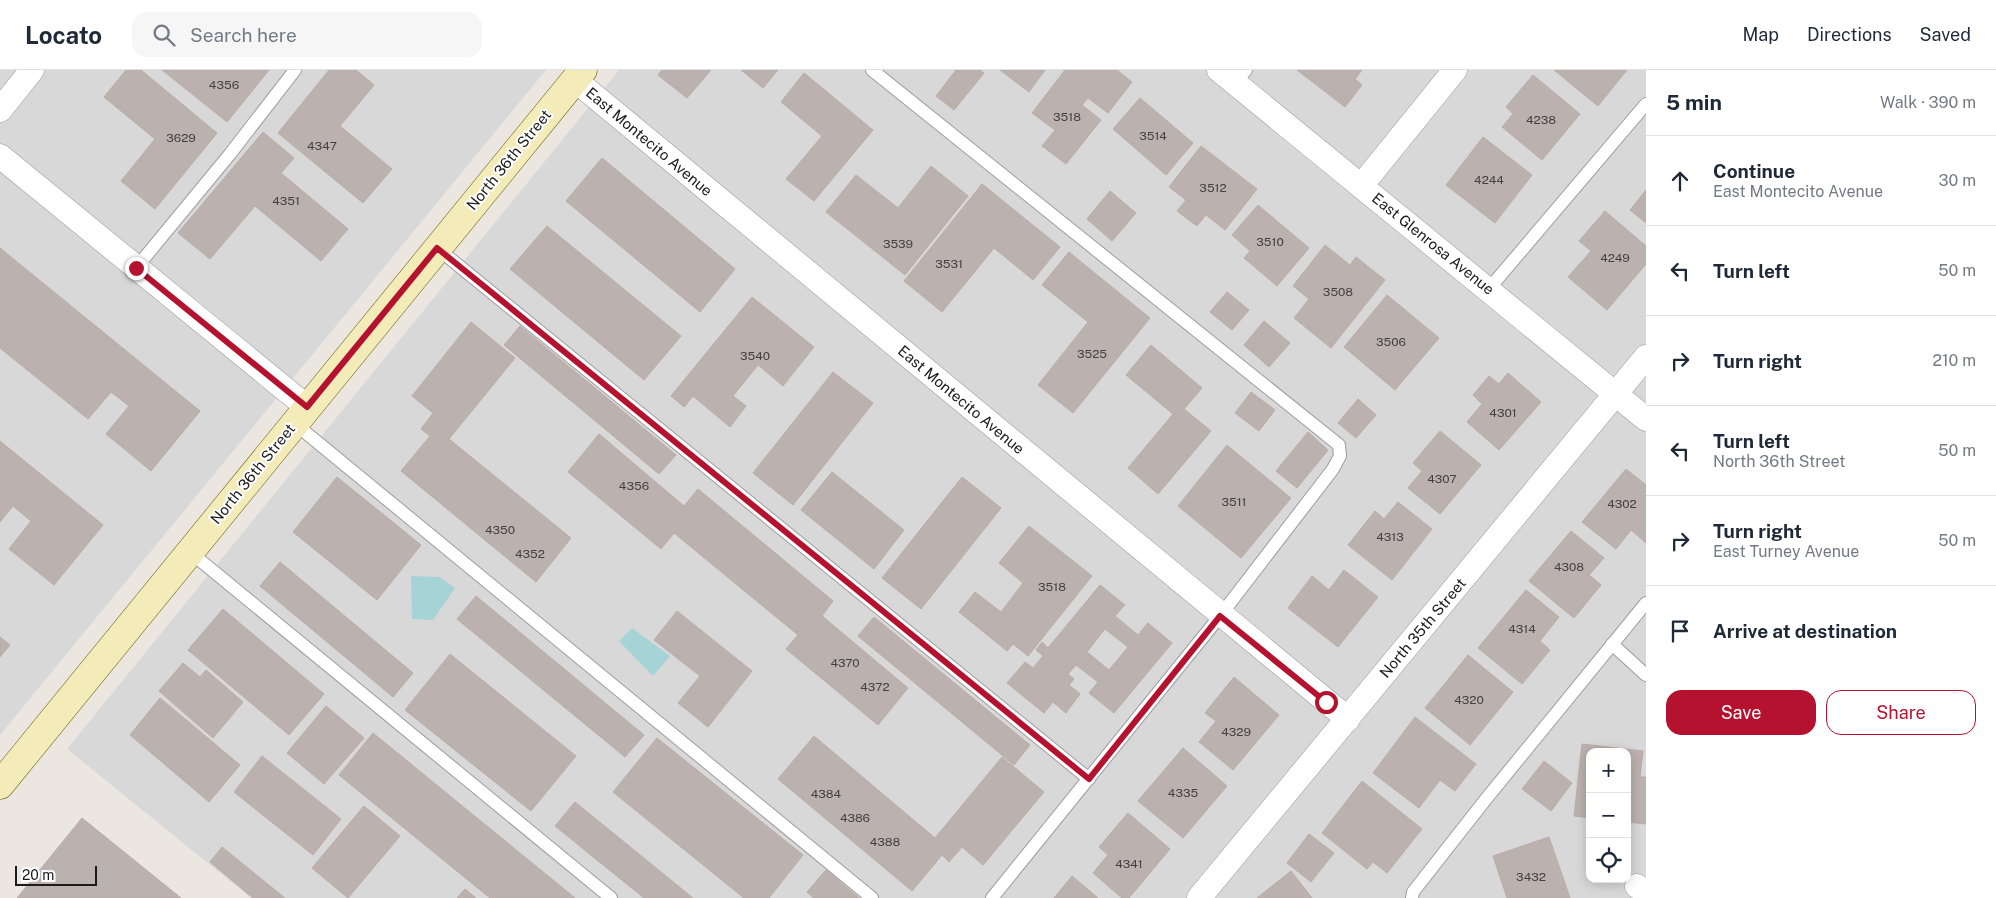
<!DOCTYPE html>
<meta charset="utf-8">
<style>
:root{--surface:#fff;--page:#f6f6f7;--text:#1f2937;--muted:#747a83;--line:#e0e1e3;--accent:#b4122f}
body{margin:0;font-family:"Public Sans",sans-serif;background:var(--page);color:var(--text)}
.controls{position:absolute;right:15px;bottom:15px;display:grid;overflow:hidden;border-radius:10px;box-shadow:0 2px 12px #0003}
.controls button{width:45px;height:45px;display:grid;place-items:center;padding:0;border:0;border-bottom:1px solid var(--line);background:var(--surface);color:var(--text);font:25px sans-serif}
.scale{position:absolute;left:15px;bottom:12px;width:82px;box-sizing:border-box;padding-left:5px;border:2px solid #1b1b1b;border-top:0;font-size:14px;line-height:18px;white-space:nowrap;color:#1b1b1b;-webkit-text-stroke:4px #fff;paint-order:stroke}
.stop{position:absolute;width:15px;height:15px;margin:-11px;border:4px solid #b4122f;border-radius:50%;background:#fff}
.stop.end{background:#b4122f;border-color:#fff;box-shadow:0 1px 5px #0008}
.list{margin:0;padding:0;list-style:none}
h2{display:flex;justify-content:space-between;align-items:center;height:65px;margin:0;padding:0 20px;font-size:21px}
h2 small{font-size:16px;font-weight:400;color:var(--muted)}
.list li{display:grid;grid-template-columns:32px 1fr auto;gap:15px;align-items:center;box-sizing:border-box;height:90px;padding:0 20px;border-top:1px solid var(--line)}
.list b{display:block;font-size:19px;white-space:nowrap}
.list p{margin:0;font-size:16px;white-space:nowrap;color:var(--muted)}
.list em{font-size:16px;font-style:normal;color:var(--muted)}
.actions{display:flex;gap:10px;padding:15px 20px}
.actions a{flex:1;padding:11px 0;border:1px solid var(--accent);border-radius:15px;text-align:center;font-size:18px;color:var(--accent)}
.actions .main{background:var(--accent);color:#fff}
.icon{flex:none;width:28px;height:28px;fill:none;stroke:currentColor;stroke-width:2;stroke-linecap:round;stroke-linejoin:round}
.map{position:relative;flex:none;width:1646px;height:828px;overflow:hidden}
header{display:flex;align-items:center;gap:30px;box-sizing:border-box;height:70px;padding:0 25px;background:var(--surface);border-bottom:1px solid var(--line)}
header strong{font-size:24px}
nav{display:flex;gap:28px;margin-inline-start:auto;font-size:18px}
.search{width:350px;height:45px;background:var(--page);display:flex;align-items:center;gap:12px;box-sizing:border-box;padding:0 18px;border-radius:15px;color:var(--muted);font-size:19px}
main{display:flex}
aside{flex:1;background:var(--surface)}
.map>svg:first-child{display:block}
.residential{fill:#d9d8d8;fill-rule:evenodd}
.water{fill:#a5d3d6}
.building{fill:#bbb1ae;stroke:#bcaba5;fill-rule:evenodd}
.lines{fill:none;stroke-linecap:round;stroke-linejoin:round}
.service-casing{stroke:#9c9c9c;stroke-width:14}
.minor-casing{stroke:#9c9c9c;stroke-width:25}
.secondary-casing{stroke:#665f0e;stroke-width:29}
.service{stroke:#fff;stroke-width:12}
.minor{stroke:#fff;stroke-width:24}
.secondary{stroke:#f3ebb8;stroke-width:28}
.route{stroke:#b4122f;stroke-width:6}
.labels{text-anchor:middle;stroke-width:4;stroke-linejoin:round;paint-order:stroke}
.number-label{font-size:12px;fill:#434040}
.street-label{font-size:15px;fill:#1b1b1b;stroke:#fff}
</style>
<header>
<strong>Locato</strong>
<div class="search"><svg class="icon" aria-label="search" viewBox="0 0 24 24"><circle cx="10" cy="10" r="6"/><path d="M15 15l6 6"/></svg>Search here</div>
<nav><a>Map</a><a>Directions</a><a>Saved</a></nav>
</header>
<main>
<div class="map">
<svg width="1646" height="828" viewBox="0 0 1646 828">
<rect width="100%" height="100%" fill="#ece6e1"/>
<g class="residential">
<polygon points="0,0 546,0 0,665"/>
<path d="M619 0H1646V828H251L67 679ZM1590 682H1627V809H1590Z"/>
</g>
<g class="water">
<polygon points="411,506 439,507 455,518 433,550 412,549"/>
<polygon points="632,558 670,586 653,606 619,571"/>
</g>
<g class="building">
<polygon points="126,0 141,0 217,63 155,139 121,111 155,69 104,27"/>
<polygon points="162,0 269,0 227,52"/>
<polygon points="329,0 356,0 374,15 340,56 392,99 363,133 278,63"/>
<polygon points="662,0 711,0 687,28 658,5"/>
<polygon points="741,0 778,0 763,18"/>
<polygon points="956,0 980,0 984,3 954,40 936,26"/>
<polygon points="1000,0 1045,0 1029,22"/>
<polygon points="1065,0 1117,0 1132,12 1108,43 1088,28 1082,35 1101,50 1066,94 1042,76 1055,60 1032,43"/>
<polygon points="1297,0 1362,0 1355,9 1362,15 1345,37"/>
<polygon points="1554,0 1627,0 1598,36"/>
<polygon points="804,3 873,60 814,131 786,109 822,66 781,32"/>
<polygon points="1533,5 1580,44 1542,90 1502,57 1513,44 1506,37"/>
<polygon points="1140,28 1193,73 1166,105 1113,59"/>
<polygon points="263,62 294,88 281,103 348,159 321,191 255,136 210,189 178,163"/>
<polygon points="1483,67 1532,105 1495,153 1446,115"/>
<polygon points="1201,76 1257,119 1225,160 1206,145 1197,156 1177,141 1186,130 1169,117"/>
<polygon points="602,88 735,199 700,242 566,131"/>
<polygon points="931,96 968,126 905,205 826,142 856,105 898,138"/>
<polygon points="982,114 1060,177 1033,210 994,178 942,242 904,211"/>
<polygon points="1646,120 1646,153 1630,140"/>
<polygon points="1110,121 1136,143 1112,171 1087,149"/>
<polygon points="1258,135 1309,178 1277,216 1244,188 1250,181 1232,165"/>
<polygon points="1605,141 1646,176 1646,194 1607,240 1568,207 1591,181 1579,171"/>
<polygon points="547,156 681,266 644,310 510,199"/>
<polygon points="1325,175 1350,195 1356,187 1385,210 1331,278 1294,248 1309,229 1293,216"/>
<polygon points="0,178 200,341 151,401 106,364 129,336 111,322 88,349 0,278"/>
<polygon points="1069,182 1150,248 1073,343 1038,315 1088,252 1042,215"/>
<polygon points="1227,222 1249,240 1232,260 1210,242"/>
<polygon points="1387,225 1439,268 1395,320 1344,277"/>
<polygon points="752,227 814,277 783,316 758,295 733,326 746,336 730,357 693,326 684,337 671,326"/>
<polygon points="1264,251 1290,273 1269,297 1244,275"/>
<polygon points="471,252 515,288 449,369 571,468 536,512 401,401 430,366 421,359 433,343 412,326"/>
<polygon points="520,256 676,385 659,404 504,275"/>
<polygon points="1151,275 1202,318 1184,339 1211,361 1158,424 1128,398 1173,344 1126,305"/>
<polygon points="833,302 873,333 793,435 753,403"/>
<polygon points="1508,303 1541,332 1499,380 1467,352 1482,334 1473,325 1489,306 1499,314"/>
<polygon points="1251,322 1275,340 1259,361 1235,343"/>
<polygon points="1358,329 1376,345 1356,368 1338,353"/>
<polygon points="1440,361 1481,395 1440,444 1408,418 1422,401 1413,393"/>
<polygon points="1308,362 1328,380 1297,418 1276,401"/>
<polygon points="599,364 684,436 698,419 833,531 822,546 908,618 878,655 786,579 798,565 674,463 661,479 568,402"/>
<polygon points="0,371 103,455 54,515 9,479 31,451 13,436 0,452"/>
<polygon points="1227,375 1291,428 1241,488 1178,436"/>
<polygon points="1626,399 1646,415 1646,473 1631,460 1616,479 1582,452"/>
<polygon points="832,402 904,460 874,499 801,440"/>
<polygon points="337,407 421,475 377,530 293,462"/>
<polygon points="962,407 1001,438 921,539 882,508"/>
<polygon points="1398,432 1432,459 1392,510 1348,475 1375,441 1384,449"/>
<polygon points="1029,456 1092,506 1028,586 1013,574 1007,581 959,542 975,522 1001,542 1023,513 999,493"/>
<polygon points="1571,461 1604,488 1589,505 1601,515 1574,548 1529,511"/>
<polygon points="280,492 413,603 393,627 260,516"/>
<polygon points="1344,500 1378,527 1338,577 1288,538 1312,506 1329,520"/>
<path d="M1100 515 1125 535 1115 546 1138 565 1148 553 1172 573 1114 643 1089 623 1098 612 1076 595 1068 604 1074 609 1069 615 1080 624 1066 643 1053 632 1044 643 1007 613 1025 592 1033 598 1043 586 1036 580 1042 572 1048 578ZM1105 559 1128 577 1109 600 1087 582Z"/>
<polygon points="1526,520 1559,547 1540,571 1550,580 1522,614 1478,578"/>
<polygon points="476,526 644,665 625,687 457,549"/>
<polygon points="223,539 324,624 289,665 188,580"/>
<polygon points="677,541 752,601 708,657 678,633 700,606 654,570"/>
<polygon points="874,547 1030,675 1014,695 858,566"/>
<polygon points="0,567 10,575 0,587"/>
<polygon points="450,584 576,686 531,741 405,640"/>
<polygon points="1468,585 1513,622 1470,675 1425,638"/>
<polygon points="183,593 200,607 206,600 243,632 213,668 159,621"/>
<polygon points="1234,607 1279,645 1233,700 1199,672 1216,651 1205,643"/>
<polygon points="160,628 240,695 209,732 130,665"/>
<polygon points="326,636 364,668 324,714 287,683"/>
<polygon points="1415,647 1476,694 1455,721 1440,710 1419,738 1373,703"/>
<polygon points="373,663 575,828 490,828 339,705"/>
<polygon points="814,666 935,768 1002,687 1044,722 983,795 962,777 949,792 942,785 912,821 778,709"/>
<polygon points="657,668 803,785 769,828 744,828 613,722"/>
<polygon points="1582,674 1643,681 1640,707 1646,707 1646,754 1627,752 1627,682 1590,682 1590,748 1574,746"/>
<polygon points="1183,678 1227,716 1183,768 1138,731"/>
<polygon points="262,686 341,749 313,785 234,722"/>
<polygon points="1544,691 1572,713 1551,741 1522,719"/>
<polygon points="1362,711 1422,759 1387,803 1373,792 1367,799 1322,763"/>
<polygon points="575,732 693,828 644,828 555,756"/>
<polygon points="364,736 400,766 348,828 312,798"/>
<polygon points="1128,743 1170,779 1129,828 1122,828 1093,803 1108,785 1099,777"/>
<polygon points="82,748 181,828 17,828"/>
<polygon points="1309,764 1334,783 1311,812 1287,793"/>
<polygon points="1549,767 1570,828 1507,828 1493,786"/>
<polygon points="222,777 285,828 253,828 210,792"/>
<polygon points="826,800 859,828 814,828 807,822"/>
<polygon points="1291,801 1312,828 1257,828"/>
<polygon points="1072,806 1098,828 1054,828"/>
<polygon points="465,819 476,828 457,828"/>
</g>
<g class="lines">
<defs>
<g id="service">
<polyline points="872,0 1339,375 1340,386 1333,399 1220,546 992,828"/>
<polyline points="1235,13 1246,0"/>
<polyline points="437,178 1089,709"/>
<polyline points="136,198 230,84 295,0"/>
<polyline points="1488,220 1646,34"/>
<polyline points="294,353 872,828"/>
<polyline points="190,482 611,828"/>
<polyline points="1612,574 1646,605"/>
<polyline points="1412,828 1413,822 1486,729 1646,533"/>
</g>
<g id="minor">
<polyline points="1219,0 1646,349"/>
<polyline points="575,10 1348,649"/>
<polyline points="0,40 32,0"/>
<polyline points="0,86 307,337"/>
<polyline points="1361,116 1455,0"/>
<polyline points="1637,816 1646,823"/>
<polyline points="1199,828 1646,287"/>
</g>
<polyline id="secondary" points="0,715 583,0"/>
</defs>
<use href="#service" class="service-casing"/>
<use href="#minor" class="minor-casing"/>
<use href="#secondary" class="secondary-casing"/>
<use href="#service" class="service"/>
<use href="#minor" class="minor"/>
<use href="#secondary" class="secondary"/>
</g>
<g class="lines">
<polyline class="route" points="136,198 307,337 437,178 1089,709 1220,546 1326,632"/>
</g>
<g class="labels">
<g class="number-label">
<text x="224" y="19">4356</text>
<text x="1067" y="51">3518</text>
<text x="1541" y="54">4238</text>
<text x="1153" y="70">3514</text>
<text x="181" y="72">3629</text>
<text x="322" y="80">4347</text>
<text x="1489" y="114">4244</text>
<text x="1213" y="122">3512</text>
<text x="286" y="135">4351</text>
<text x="1270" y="176">3510</text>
<text x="898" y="178">3539</text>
<text x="1615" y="192">4249</text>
<text x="949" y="198">3531</text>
<text x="1338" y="226">3508</text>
<text x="1391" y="276">3506</text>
<text x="1092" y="288">3525</text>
<text x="755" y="290">3540</text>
<text x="1503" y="347">4301</text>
<text x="1442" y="413">4307</text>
<text x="634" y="420">4356</text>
<text x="1234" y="436">3511</text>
<text x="1622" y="438">4302</text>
<text x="500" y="464">4350</text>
<text x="1390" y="471">4313</text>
<text x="530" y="488">4352</text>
<text x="1569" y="501">4308</text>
<text x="1052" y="521">3518</text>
<text x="1522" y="563">4314</text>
<text x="845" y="597">4370</text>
<text x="875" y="621">4372</text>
<text x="1469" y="634">4320</text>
<text x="1236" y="666">4329</text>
<text x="1183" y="727">4335</text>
<text x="826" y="728">4384</text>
<text x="855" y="752">4386</text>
<text x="885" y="776">4388</text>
<text x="1129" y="798">4341</text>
<text x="1531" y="811">3432</text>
</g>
<g class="street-label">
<text transform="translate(649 72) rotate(40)" y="5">East Montecito Avenue</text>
<text transform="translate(509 90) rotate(-51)" y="5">North 36th Street</text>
<text transform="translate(1433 174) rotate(39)" y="5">East Glenrosa Avenue</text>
<text transform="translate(961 330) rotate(40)" y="5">East Montecito Avenue</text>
<text transform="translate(253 404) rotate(-51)" y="5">North 36th Street</text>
<text transform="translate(1423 558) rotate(-50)" y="5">North 35th Street</text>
</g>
</g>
</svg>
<div class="controls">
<button>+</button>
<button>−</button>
<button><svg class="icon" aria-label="locate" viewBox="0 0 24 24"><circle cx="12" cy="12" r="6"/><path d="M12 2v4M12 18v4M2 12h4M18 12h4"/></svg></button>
</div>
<div class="scale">20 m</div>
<div class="stop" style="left:1326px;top:632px"></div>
<div class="stop end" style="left:136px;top:198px"></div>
</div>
<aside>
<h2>5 min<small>Walk · 390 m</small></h2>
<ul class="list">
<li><svg class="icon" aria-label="ahead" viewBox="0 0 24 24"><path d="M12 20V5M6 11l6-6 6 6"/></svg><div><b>Continue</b><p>East Montecito Avenue</p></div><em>30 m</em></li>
<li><svg class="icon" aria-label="left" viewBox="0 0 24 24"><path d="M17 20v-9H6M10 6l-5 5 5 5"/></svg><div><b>Turn left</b></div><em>50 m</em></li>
<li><svg class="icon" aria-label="right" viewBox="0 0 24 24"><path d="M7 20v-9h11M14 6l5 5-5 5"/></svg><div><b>Turn right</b></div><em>210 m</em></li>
<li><svg class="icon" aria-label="left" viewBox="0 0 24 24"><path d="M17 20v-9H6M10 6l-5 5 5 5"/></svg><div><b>Turn left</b><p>North 36th Street</p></div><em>50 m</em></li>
<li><svg class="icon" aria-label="right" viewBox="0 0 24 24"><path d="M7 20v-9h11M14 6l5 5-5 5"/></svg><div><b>Turn right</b><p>East Turney Avenue</p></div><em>50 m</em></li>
<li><svg class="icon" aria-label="arrive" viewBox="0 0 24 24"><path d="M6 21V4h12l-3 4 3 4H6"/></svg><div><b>Arrive at destination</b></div></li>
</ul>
<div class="actions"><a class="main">Save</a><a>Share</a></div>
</aside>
</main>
